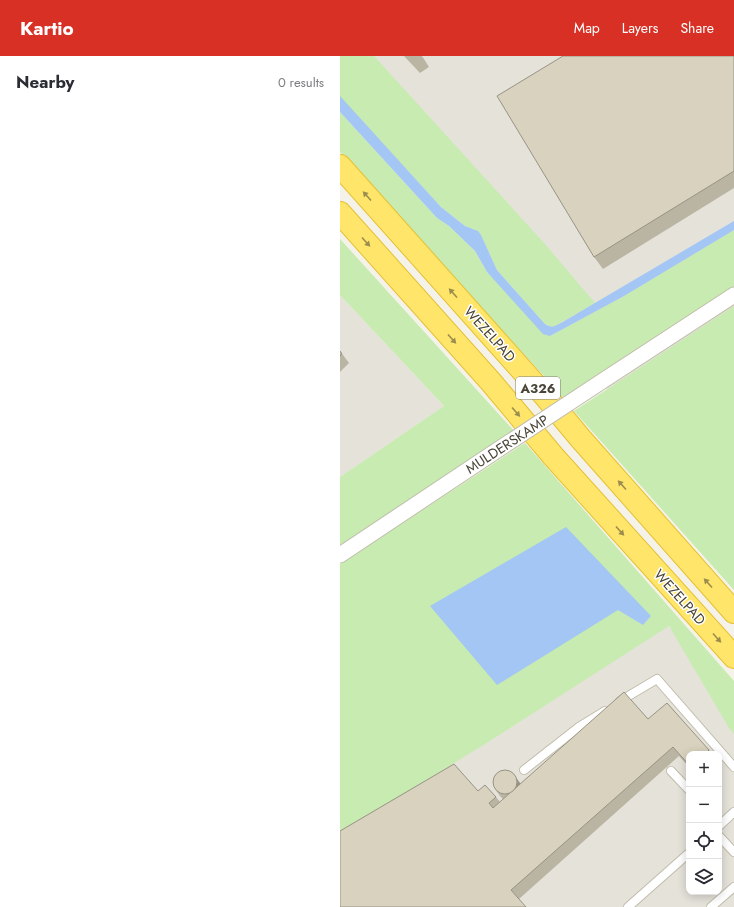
<!DOCTYPE html>
<meta charset="utf-8">
<style>
:root{--surface:#fff;--page:#f2f2f3;--text:#2b2b33;--muted:#7c7c81;--line:#e1e1e2;--accent:#d93025}
body{margin:0;font-family:Jost,sans-serif;background:var(--page);color:var(--text)}
.controls{position:absolute;right:12px;bottom:12px;display:grid;overflow:hidden;border-radius:8px;box-shadow:0 2px 10px #0003}
.controls button{width:36px;height:36px;display:grid;place-items:center;padding:0;border:0;border-bottom:1px solid var(--line);background:var(--surface);color:var(--text);font:20px sans-serif}
.list{margin:0;padding:0;list-style:none}
h2{display:flex;justify-content:space-between;align-items:center;height:52px;margin:0;padding:0 16px;font-size:17px}
h2 small{font-size:13px;font-weight:400;color:var(--muted)}
.icon{flex:none;width:22px;height:22px;fill:none;stroke:currentColor;stroke-width:2;stroke-linecap:round;stroke-linejoin:round}
.map{position:relative;flex:none;width:394px;height:851px;overflow:hidden}
header{display:flex;align-items:center;gap:24px;box-sizing:border-box;height:56px;padding:0 20px;background:var(--accent);color:#fff}
header strong{font-size:19px}
nav{display:flex;gap:22px;margin-inline-start:auto;font-size:14px}
main{display:flex}
aside{flex:1;background:var(--surface)}
.map>svg:first-child{display:block}
.industrial{fill:#e5e2da;fill-rule:evenodd}
.green{fill:#c7ebb0;fill-rule:evenodd}
.water{fill:#a3c6f4}
.lines{fill:none;stroke-linecap:round;stroke-linejoin:round}
.lane-casing{stroke:#c1bdab;stroke-width:10}
.street-casing{stroke:#c1bdab;stroke-width:17}
.highway-casing{stroke:#e5c033;stroke-width:24}
.lane{stroke:#fff;stroke-width:8}
.street{stroke:#fff;stroke-width:15}
.highway{stroke:#ffe56a;stroke-width:22}
.street-bridge-casing{stroke:#c1bdab;stroke-width:17;stroke-linecap:butt}
.street-bridge{stroke:#fff;stroke-width:15}
.wall{fill:#bab5a3}
.shaded-wall{fill:#979385}
.building{fill:#d8d2be;stroke:#979385}
.oneway{fill:#9b8d4e}
.labels{text-anchor:middle;stroke-width:3;stroke-linejoin:round;paint-order:stroke}
.shield{fill:#fff;stroke:#807d73;stroke-width:1}
.shield-label{font-size:13px;font-weight:bold;fill:#494537}
.street-label{font-size:14px;fill:#494537;stroke:#fff}
</style>
<header>
<strong>Kartio</strong>
<nav><a>Map</a><a>Layers</a><a>Share</a></nav>
</header>
<main>
<aside>
<h2>Nearby<small>0 results</small></h2>
<ul class="list">
</ul>
</aside>
<div class="map">
<svg width="394" height="851" viewBox="0 0 394 851">
<rect width="100%" height="100%" fill="#f5f3e9"/>
<g class="industrial">
<polygon points="0,0 394,0 394,284 287,356 0,23"/>
<polygon points="0,239 104,350 0,421"/>
<path d="M190 408 394 647V851H0ZM349 698H379V836H349Z"/>
</g>
<g class="green">
<polygon points="0,0 34,0 204,187 255,247 213,271 211,271 205,268 157,214 141,179 138,175 125,170 101,151 0,41"/>
<polygon points="0,56 97,162 109,170 135,195 147,216 210,280 284,240 394,174 394,231 258,321 220,345 217,334 119,228 0,96"/>
<polygon points="0,183 175,376 112,417 35,466 0,489 0,421 104,350 0,239"/>
<polygon points="394,250 394,534 234,355"/>
<path d="M185 387 394 625V678L389 672 329 570 145 688 0 777V508ZM279 554 311 560 303 569Z"/>
</g>
<g class="water">
<path d="M0 40 101 151 125 170 138 175 141 179 157 214 205 268C213 272 213 271 221 267L394 165V174L284 240 210 280 203 278 147 216 135 195 109 170 97 162 0 56Z"/>
<polygon points="226,471 311,560 303,569 278,554 157,629 90,550"/>
</g>
<g class="lines">
<defs>
<g id="lane">
<polyline points="280,645 317,623 394,711"/>
<polyline points="184,714 239,671 265,655"/>
<polyline points="331,715 349,734"/>
<polyline points="379,770 394,756"/>
<polyline points="379,780 394,796"/>
<polyline points="288,851 349,797"/>
<polyline points="371,851 394,831"/>
</g>
<g id="street">
<polyline points="270,320 394,239"/>
<polyline points="0,499 153,397"/>
</g>
<g id="highway">
<polyline points="0,110 206,341 241,383 394,556"/>
<polyline points="0,157 151,326 213,400 394,601"/>
</g>
</defs>
<use href="#lane" class="lane-casing"/>
<use href="#street" class="street-casing"/>
<use href="#highway" class="highway-casing"/>
<use href="#lane" class="lane"/>
<use href="#street" class="street"/>
<use href="#highway" class="highway"/>
<defs>
<polyline id="street-bridge" points="153,397 270,320"/>
</defs>
<use href="#street-bridge" class="street-bridge-casing"/>
<use href="#street-bridge" class="street-bridge"/>
</g>
<g class="wall">
<polygon points="64,0 82,0 89,11 80,17"/>
<polygon points="394,0 394,132 263,213 254,201"/>
<polygon points="0,295 9,307 0,316"/>
<polygon points="308,663 369,694 372,698 349,698 349,711 339,700 179,843 0,851 138,735 156,741 160,746 163,743 160,740 155,733 180,727 180,728"/>
</g>
<polygon class="shaded-wall" points="175,720 180,727 181,731 175,733"/>
<g class="building">
<polygon points="223,0 394,0 394,115 254,201 157,40"/>
<polygon points="0,295 2,298 0,300"/>
<polygon points="284,636 308,663 327,647 369,694 365,698 349,698 349,709 333,691 171,834 186,851 0,851 0,775 114,708 138,735 145,729 156,741 149,747 153,752"/>
<circle cx="165" cy="726" r="12"/>
</g>
<defs><path id="oneway-solid" d="M-6-.8H1V-3.2L6.5 0L1 3.2V.8H-6Z"/></defs>
<g class="oneway">
<use href="#oneway-solid" transform="translate(27 140) rotate(-132)"/>
<use href="#oneway-solid" transform="translate(26 186) rotate(48)"/>
<use href="#oneway-solid" transform="translate(113 237) rotate(-132)"/>
<use href="#oneway-solid" transform="translate(112 283) rotate(48)"/>
<use href="#oneway-solid" transform="translate(176 356) rotate(49)"/>
<use href="#oneway-solid" transform="translate(282 429) rotate(-132)"/>
<use href="#oneway-solid" transform="translate(280 475) rotate(48)"/>
<use href="#oneway-solid" transform="translate(368 527) rotate(-132)"/>
<use href="#oneway-solid" transform="translate(377 582) rotate(48)"/>
</g>
<g class="labels">
<rect class="shield" x="176" y="321" width="44" height="22" rx="3"/>
<g class="shield-label">
<text x="198" y="337">A326</text>
</g>
<g class="street-label">
<text transform="translate(150 278) rotate(48)" y="5">WEZELPAD</text>
<text transform="translate(167 388) rotate(-33)" y="5">MULDERSKAMP</text>
<text transform="translate(340 541) rotate(48)" y="5">WEZELPAD</text>
</g>
</g>
</svg>
<div class="controls">
<button>+</button>
<button>−</button>
<button><svg class="icon" aria-label="locate" viewBox="0 0 24 24"><circle cx="12" cy="12" r="6"/><path d="M12 2v4M12 18v4M2 12h4M18 12h4"/></svg></button>
<button><svg class="icon" aria-label="layers" viewBox="0 0 24 24"><path d="M12 4l9 5-9 5-9-5zM3 14l9 5 9-5"/></svg></button>
</div>
</div>
</main>
